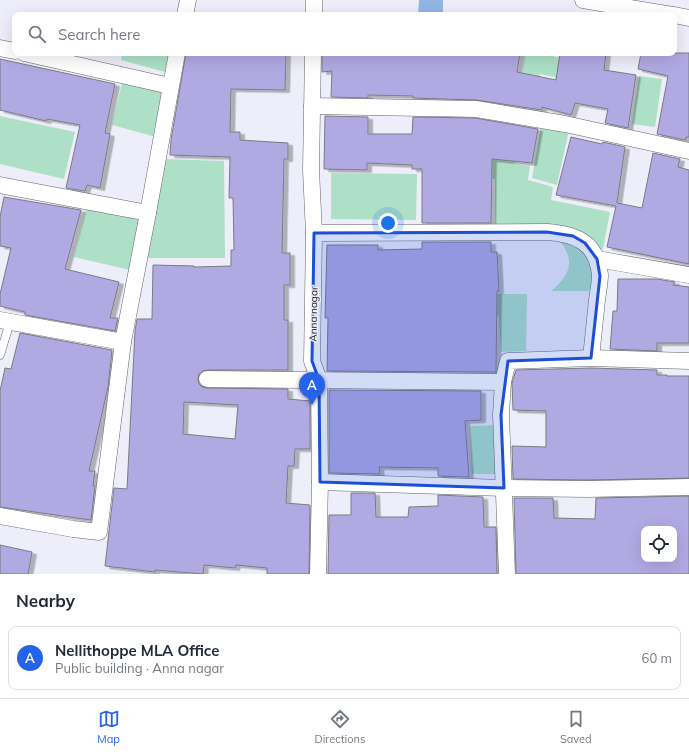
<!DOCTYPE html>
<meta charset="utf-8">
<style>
:root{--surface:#fff;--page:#f2f2f3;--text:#1f2937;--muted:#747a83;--line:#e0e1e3;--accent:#2563eb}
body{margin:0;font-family:Mulish,sans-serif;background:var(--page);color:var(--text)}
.controls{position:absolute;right:12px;bottom:12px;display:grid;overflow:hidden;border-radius:8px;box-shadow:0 4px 16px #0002}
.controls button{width:36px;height:36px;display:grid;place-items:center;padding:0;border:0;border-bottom:1px solid var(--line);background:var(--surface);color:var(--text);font:20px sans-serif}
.you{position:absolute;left:388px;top:223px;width:14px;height:14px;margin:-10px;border:3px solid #fff;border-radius:50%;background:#1a73e8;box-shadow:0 0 0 6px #1a73e833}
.badge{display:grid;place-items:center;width:26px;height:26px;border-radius:50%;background:var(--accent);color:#fff;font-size:13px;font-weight:700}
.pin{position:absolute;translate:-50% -33px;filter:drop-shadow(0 1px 2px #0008)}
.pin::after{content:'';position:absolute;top:21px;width:14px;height:12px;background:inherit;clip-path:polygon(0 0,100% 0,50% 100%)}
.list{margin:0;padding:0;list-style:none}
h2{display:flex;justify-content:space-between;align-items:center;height:52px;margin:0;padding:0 16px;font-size:17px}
h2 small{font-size:13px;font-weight:400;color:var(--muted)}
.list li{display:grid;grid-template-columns:26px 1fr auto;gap:12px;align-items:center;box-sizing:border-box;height:64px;margin:0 8px 8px;padding:0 8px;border:1px solid var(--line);border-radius:8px}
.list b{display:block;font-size:15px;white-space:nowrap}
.list p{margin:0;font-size:13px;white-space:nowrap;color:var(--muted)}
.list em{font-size:13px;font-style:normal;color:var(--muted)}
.icon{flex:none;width:22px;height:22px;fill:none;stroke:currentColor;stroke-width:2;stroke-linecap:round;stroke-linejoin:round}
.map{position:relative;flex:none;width:689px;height:574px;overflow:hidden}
.search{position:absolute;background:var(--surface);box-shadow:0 4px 16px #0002;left:12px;right:12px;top:12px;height:44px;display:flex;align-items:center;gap:10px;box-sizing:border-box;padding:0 14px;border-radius:8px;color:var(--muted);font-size:15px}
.sheet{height:124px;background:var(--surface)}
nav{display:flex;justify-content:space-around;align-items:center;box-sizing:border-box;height:56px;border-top:1px solid var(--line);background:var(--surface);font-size:11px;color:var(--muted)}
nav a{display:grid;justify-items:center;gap:2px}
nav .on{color:var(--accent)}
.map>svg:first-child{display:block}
.green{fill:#aee0c7}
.water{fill:#93b5e6}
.building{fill:#b1a9e2;stroke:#7b7a84;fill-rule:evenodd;filter:url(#shadow)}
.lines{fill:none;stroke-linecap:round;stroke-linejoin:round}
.service-casing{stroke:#63636d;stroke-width:9}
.minor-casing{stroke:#63636d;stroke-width:17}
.service{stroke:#fff;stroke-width:8}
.minor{stroke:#fff;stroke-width:16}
.marked{fill:#1d4ed8;fill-opacity:0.2;stroke:#1d4ed8;stroke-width:3;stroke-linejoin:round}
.labels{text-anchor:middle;stroke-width:3;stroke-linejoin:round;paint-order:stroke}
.street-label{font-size:10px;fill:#1c1c20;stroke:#edeef9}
</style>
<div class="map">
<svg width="689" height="574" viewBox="0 0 689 574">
<defs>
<filter id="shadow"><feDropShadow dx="4.5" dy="2.5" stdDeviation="0" flood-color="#0004"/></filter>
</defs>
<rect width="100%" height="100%" fill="#edeef9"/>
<g class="green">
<polygon points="122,53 170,53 165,72 121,60"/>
<polygon points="525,53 555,53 554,57 566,58 563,86 554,83 555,77 540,74 536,102 519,100"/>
<polygon points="639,76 662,79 655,127 632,124"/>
<polygon points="123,79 164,89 156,137 112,125"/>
<polygon points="0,116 75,132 64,179 0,164"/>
<polygon points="541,125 569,130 557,185 532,178"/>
<polygon points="516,157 515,164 530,166 528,180 553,187 551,200 610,212 603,249 495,227 495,179 461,178 469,158"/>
<polygon points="163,159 224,161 225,258 146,258"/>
<polygon points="331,173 417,174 416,220 331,219"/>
<polygon points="87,206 142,218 130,270 74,257"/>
<path d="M558 239 569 240 592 260 595 276 589 291H551C571 275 576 259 558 239Z"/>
<polygon points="471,294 527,294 526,351 501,352 499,316 470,316"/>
<polygon points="497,425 499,474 472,474 470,426"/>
</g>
<polygon class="water" points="419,0 443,0 443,15 418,15"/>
<g class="building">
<path d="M186 53H286L285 90 231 89 230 132H240V140L288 143V159H284L282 253H290V285H284V320H288V370H207L203 371 199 374 198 379 199 384 202 387 207 388 288 389V399L310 401V449H295L294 466H288L286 503 310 505 309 574H267V568L236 565 235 568 204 565 203 574 155 570V572L105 566 114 488 127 489 135 331 137 319H152L153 265 194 266V267L231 266V250H234L233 198H229L230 157 170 155 171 140ZM184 402 238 405 235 439 183 434Z"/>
<polygon points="322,53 520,53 517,72 556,80 560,53 606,53 604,70 636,75 628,128 605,123 608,109 575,103 571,115 542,107 542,110 476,100 413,98 413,96 368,95 368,98 331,97 332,71 322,72"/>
<polygon points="641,53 689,53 689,137 686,137 685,140 657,134 668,76 638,69"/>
<polygon points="0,59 115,84 105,133 110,134 100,188 87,185 85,191 66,188 80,125 47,119 46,121 0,110"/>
<polygon points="325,116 368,117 368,134 412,134 413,117 475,118 538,129 532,163 492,159 491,223 422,223 422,169 412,169 412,165 367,163 367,170 324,169"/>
<polygon points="571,137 602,144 603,142 625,147 617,203 642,208 653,153 680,159 678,167 689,170 689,264 607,247 616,206 556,195"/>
<polygon points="4,197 81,210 65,269 119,282 110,318 118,318 115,331 25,315 25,312 0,306 0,294 11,248 0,246 0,217"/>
<polygon points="422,242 491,242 491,252 497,252 499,291 497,291 496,372 327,371 328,318 325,318 327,245 378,245 378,250 422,249"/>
<polygon points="618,279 657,279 675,282 673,285 689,287 689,343 657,343 657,351 610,349 613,311 617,311"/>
<polygon points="20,333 112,350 108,387 89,471 95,471 93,486 95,486 91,520 0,507 0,391 5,368 11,369"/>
<polygon points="591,368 657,370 657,375 667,375 667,376 689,376 689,478 587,480 513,479 512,446 546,447 546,411 513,410 512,383 516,370"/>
<polygon points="329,390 481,391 481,420 465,421 469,477 438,476 438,468 379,467 380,474 329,473"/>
<polygon points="351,493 375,493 376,517 408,517 409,507 438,506 438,495 483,497 484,527 496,527 497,574 328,574 329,515 351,515"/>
<path d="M689 496V574H516L514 498H553L554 518 595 519 596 498ZM644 529H674V559H644Z"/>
<polygon points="0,545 32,552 28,574 0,574"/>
</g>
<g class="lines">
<defs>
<polyline id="service" points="0,355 10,322"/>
<g id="minor">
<polyline points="583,0 672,15"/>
<polyline points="185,15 188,0"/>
<polyline points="314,15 314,0"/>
<polyline points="674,15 689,18"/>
<polyline points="0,48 15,51"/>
<polyline points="24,53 170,86"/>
<polyline points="313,53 311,170 314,233 312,361 319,380 320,482 318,574"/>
<polyline points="312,106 476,109 565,124 689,151"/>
<polyline points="0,185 148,213"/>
<path d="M314 233 547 232C577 234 597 243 600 275 600 283 598 292 597 300 595 319 593 338 591 358"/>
<polyline points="597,259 689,275"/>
<polyline points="0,320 123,342"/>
<polyline points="207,379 503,382 508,361 591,358 689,361"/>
<polyline points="503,382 501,415 507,574"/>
<polyline points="320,482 504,488 587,489 689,487"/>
<polyline points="0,516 73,529 99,532 123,342 148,213 177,53"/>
</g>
</defs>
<use href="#service" class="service-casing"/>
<use href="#minor" class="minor-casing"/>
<use href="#service" class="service"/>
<use href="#minor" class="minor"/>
</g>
<path class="marked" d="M547 232 573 236 585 243 597 259 600 276 591 358 508 361 501 415 504 488 320 482 319 380 312 361 314 233Z"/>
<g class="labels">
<g class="street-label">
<text transform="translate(313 314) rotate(-89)" y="4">Anna nagar</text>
</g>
</g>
</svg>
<div class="controls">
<button><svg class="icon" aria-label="locate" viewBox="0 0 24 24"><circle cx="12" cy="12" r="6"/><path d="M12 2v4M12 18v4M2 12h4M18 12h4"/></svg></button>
</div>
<div class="you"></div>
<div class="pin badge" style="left:312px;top:405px">A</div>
<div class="search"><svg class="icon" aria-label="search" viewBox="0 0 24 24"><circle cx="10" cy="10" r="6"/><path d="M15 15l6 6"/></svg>Search here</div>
</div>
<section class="sheet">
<h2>Nearby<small></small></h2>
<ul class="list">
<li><span class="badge">A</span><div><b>Nellithoppe MLA Office</b><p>Public building · Anna nagar</p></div><em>60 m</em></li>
</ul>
</section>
<nav>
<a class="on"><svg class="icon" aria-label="map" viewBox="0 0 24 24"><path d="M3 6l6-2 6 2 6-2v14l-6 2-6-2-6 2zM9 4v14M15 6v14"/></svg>Map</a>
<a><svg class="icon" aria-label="directions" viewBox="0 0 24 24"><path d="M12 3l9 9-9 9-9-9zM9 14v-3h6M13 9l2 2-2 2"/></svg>Directions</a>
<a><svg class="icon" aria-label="saved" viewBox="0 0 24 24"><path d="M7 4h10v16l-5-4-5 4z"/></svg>Saved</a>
</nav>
